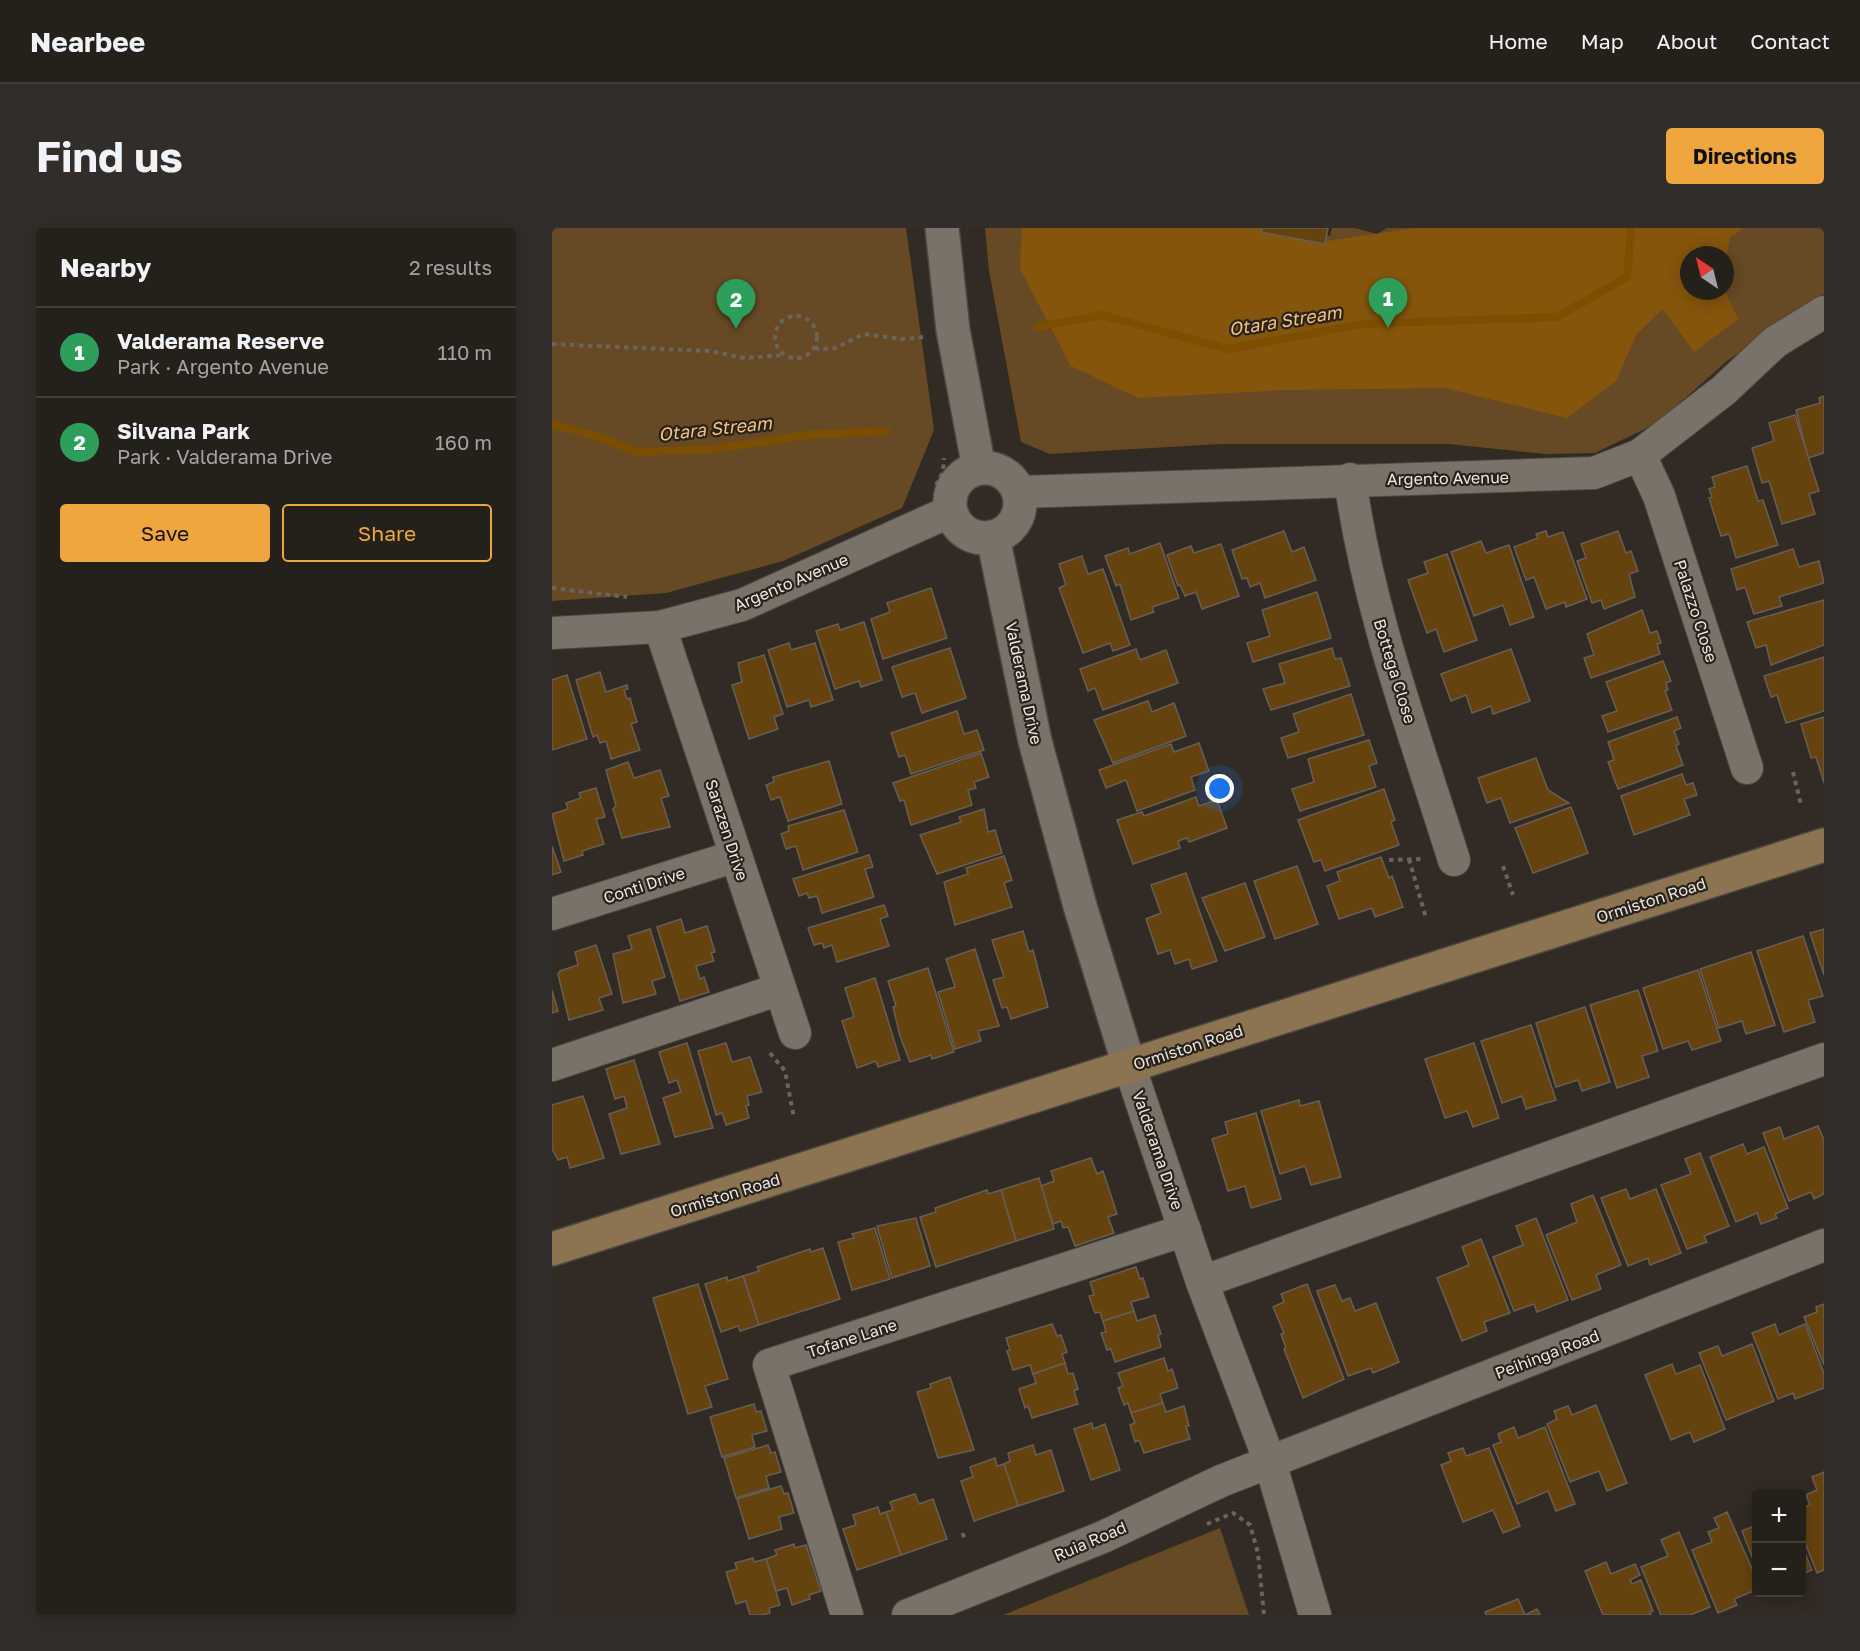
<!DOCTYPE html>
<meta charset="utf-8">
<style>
:root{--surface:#26201b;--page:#322d28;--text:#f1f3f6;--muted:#a4a3a3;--line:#423e3a;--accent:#f0a63f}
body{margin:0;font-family:"Golos Text",sans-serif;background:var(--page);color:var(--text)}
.controls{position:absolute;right:18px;bottom:18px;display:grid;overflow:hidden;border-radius:6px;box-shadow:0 3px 15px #0003}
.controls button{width:54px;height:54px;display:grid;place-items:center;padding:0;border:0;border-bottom:2px solid var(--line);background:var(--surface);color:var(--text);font:30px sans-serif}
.compass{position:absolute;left:1128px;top:18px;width:54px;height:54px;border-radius:50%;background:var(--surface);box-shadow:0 3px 15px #0003;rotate:325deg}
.you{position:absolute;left:668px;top:561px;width:21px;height:21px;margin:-15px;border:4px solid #fff;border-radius:50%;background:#1a73e8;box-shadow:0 0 0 9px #1a73e833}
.badge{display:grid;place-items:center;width:39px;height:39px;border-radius:50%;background:var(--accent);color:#fff;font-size:20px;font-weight:700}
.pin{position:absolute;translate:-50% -50px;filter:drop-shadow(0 2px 3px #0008)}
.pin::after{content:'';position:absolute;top:32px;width:21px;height:18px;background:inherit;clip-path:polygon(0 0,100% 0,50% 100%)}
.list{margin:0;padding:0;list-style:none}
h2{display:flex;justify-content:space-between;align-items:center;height:78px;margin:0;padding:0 24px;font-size:26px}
h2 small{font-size:20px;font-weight:400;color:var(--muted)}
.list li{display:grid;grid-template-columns:39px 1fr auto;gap:18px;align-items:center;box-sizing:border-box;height:90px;padding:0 24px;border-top:2px solid var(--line)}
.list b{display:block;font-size:22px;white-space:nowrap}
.list p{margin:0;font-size:20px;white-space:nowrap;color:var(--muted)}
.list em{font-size:20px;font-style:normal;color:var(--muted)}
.actions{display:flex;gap:12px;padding:18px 24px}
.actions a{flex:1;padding:14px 0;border:2px solid var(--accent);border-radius:6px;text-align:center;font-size:21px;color:var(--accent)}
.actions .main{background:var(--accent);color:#111}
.map{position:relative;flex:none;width:1272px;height:1387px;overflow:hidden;border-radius:6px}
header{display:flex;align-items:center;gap:36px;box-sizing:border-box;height:84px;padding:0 30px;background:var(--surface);border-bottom:2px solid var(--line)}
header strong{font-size:28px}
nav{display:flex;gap:33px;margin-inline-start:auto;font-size:21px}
.intro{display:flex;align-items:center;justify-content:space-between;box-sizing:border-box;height:144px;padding:0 36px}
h1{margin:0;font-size:42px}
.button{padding:15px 27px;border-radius:6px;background:var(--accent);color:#111;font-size:21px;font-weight:700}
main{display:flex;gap:36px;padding:0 36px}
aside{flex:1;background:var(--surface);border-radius:6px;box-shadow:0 3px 15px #0003}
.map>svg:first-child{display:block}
.green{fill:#674a24;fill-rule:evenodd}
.forest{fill:#84550c}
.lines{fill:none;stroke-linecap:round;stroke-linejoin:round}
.stream{stroke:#7c4e00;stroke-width:8}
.building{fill:#66420e;stroke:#675f57;stroke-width:1.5}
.minor-casing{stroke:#4c4740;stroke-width:34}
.tertiary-casing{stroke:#4c4740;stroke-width:36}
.secondary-casing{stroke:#4c4740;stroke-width:36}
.path{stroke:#6a645e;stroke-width:4;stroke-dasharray:4.5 4.5;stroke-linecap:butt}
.minor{stroke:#7a7269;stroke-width:32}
.tertiary{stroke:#7a7269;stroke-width:33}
.secondary{stroke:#8c7451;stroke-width:33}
.labels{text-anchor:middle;stroke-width:4.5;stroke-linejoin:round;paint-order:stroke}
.street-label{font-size:16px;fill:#ebe7e2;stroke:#28221a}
.water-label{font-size:18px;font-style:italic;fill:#f7c07d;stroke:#28221a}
</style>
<header>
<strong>Nearbee</strong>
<nav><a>Home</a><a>Map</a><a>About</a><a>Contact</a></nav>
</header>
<div class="intro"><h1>Find us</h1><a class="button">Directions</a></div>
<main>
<aside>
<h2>Nearby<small>2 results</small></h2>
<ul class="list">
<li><span class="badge" style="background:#2e9e5b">1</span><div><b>Valderama Reserve</b><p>Park · Argento Avenue</p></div><em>110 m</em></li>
<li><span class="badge" style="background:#2e9e5b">2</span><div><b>Silvana Park</b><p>Park · Valderama Drive</p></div><em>160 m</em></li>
</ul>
<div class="actions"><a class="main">Save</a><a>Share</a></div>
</aside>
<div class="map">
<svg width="1272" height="1387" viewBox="0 0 1272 1387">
<rect width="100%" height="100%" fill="#322b24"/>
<g class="green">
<polygon points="0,0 354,0 382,202 350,280 231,333 114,365 0,373"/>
<path d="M433 0H735L778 8 780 0H803L825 6 835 0H1272V66L1175 133 1105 195 1043 225 994 226 897 216H668L498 226 469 214 437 43ZM1137 27H1173V63H1137Z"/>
<polygon points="668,1300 697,1387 451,1387"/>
</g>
<polygon class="forest" points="470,0 710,0 775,13 863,0 1192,0 1178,9 1173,38 1173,27 1137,27 1137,63 1173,63 1186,91 1142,124 1111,81 1084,107 1064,153 1015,190 893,160 733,162 586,170 519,138 468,41"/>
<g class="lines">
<g class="stream">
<polyline points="485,99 550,87 676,121 811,96 1005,89 1075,49 1079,0"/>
<polyline points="0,196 45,208 85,224 161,221 256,207 334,203"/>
</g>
</g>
<g class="building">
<polygon points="710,0 776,0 773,16 709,4"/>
<polygon points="1272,168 1272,225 1256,230 1244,182 1268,175 1267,170"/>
<polygon points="1243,187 1267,263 1257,266 1263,286 1230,296 1217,253 1210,255 1200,220 1222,213 1217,195"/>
<polygon points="1195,238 1206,273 1211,272 1226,317 1184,330 1177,306 1169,308 1157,270 1160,269 1157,261 1163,259 1160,249"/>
<polygon points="732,303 740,324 752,319 764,352 713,370 708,355 698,359 695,350 690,351 680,322"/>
<polygon points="994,303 996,309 1011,304 1035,371 1014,379 1013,374 994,381 982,349 974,352 962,319 986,310 984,306"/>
<polygon points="1066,303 1074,325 1079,323 1086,343 1077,346 1083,369 1052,381 1049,372 1040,375 1025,333 1034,330 1029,316"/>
<polygon points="929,313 934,325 957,317 982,389 958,397 951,377 922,388 899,324"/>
<polygon points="608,315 627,370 600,379 602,384 579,392 568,356 564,358 553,328 576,320 578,326"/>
<polygon points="669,316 687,368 650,381 644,364 633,368 628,357 626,358 615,327 639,318 642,325"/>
<polygon points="1241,321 1247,339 1267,333 1272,355 1227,369 1230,378 1202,386 1193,359 1185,362 1179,341"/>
<polygon points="895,326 925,412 892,424 884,401 875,405 856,352 876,345 872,334"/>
<polygon points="530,328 536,346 551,341 578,417 561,423 558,415 531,425 507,360 514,357 507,336"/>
<polygon points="379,360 395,410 331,431 319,391 338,384 335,375"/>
<polygon points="765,364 779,410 701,434 695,415 718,408 710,382"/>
<polygon points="1272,372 1272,417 1219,437 1214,417 1204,420 1195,394"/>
<polygon points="1090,382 1098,405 1105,403 1109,415 1105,416 1108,426 1039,450 1032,430 1042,427 1035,406"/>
<polygon points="312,394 330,452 309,459 307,453 283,461 264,403 286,396 288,402"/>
<polygon points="237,415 239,422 263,415 281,472 259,479 257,472 235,479 216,422"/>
<polygon points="398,420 414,470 370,485 363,465 350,469 340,439"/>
<polygon points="780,420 783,431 789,430 798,458 719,482 711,461 733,455 727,436"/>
<polygon points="584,421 588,432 614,422 626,455 551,482 543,460 536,463 528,441"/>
<polygon points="959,421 978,473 941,486 939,478 920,485 914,467 899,473 889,446"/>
<polygon points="212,427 231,486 222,489 226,501 197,511 180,457 190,454 186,435"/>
<polygon points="1272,429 1272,483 1234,495 1225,467 1219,469 1212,448"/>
<polygon points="1111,433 1119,453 1114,455 1116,462 1113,463 1120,482 1056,504 1050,488 1065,483 1054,454"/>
<polygon points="48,444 54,464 75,457 76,461 72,462 75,471 78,470 85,494 79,496 88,522 59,531 54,513 48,515 45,507 41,509 24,452"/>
<polygon points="15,447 35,511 0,522 0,452"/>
<polygon points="799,466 812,507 736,530 729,510 747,504 741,486"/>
<polygon points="596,473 600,484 622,475 634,508 561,535 542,492"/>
<polygon points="405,483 412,506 425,502 432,522 359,546 353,527 347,529 339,505"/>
<polygon points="1125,489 1129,500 1122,503 1127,516 1124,518 1131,537 1066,561 1056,534 1062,532 1056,514"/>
<polygon points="1272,489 1272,555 1264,529 1259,530 1249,496"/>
<polygon points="817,512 825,535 817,538 824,559 748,583 740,561 762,554 756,531"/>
<polygon points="647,515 657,543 639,549 643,562 585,583 574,552 554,560 547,542 619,516 622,524"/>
<polygon points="429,525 437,549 422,554 424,560 416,562 420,577 359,597 352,572 348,573 341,555"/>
<polygon points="984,530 996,562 1017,575 958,595 949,570 935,575 926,550"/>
<polygon points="277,533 290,576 236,593 228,569 219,572 214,557 222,554 221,549"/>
<polygon points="76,534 82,550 108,542 117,568 109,570 118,599 70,610 61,581 64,578 54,542"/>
<polygon points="1130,546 1134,557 1141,555 1145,567 1132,571 1138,587 1082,607 1069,568"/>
<polygon points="44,560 53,589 44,591 52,616 30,623 31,627 12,633 0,586 16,581 14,575 29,570 27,565"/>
<polygon points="832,561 843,592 839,594 847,617 773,643 769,632 762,634 746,592"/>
<polygon points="644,569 647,578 665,572 675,600 637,614 635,610 626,613 628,620 581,636 565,592 590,584 592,588"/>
<polygon points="1019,579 1036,625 981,645 963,600"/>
<polygon points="432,581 436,604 443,602 450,625 385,646 368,607 409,594 407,589"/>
<polygon points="292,582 306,624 251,642 244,618 234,621 229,606 237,603 236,598"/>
<polygon points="0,618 9,644 0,647"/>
<polygon points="317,627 321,639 313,641 322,669 270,685 265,668 257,670 255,665 247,668 241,651"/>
<polygon points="452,628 460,652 452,655 460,679 403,697 392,654 416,646 414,640"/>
<polygon points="829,629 837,650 840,648 851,679 823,689 820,680 787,691 775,658 788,653 785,644"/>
<polygon points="745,638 766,696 723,711 702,653"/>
<polygon points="634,645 665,733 640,741 637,731 623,736 618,722 606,726 594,691 609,685 599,657"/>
<polygon points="693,655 713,709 673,723 650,670"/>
<polygon points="332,677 336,688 328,691 337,718 285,734 280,717 272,720 270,715 262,717 256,700"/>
<polygon points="129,691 133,705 155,698 163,724 159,725 162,733 144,738 148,751 152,749 157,764 128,773 105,699"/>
<polygon points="98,701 113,749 100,753 104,766 71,775 61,726 80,721 76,708"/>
<polygon points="1272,701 1272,747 1258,705"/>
<polygon points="471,703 477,724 481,722 496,779 459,791 455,779 450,780 441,752 452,749 440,712"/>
<polygon points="1251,708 1271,768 1256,772 1263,794 1232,804 1205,723"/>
<polygon points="44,717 60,766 47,770 51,782 17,792 6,746 8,743 26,737 23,724"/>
<polygon points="423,721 447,798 426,803 429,813 403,821 386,764 403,759 394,731"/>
<polygon points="1199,724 1223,797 1194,806 1190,793 1167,800 1148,741"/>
<polygon points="376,740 402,824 380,831 379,827 358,834 348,808 341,779 344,778 336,753"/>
<polygon points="1146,742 1169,813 1140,822 1136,813 1111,821 1091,760"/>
<polygon points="323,750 348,832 326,839 324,833 305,840 290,793 302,789 293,760"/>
<polygon points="0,762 6,783 0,785"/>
<polygon points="1086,762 1106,823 1090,828 1097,849 1065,860 1038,777"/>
<polygon points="1033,779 1058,854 1030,863 1026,852 1004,859 984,795"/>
<polygon points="979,797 1004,872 974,881 970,868 950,875 929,813"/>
<polygon points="135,815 161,900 123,909 111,870 129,864 125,852 117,855 107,824"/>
<polygon points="174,815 180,834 198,829 210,864 195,868 197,877 194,878 197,890 174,897 170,885 164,887 146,823"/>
<polygon points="922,815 947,890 921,899 915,883 893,890 873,831"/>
<polygon points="82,832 108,916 69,926 57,886 75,880 72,868 63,871 54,841"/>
<polygon points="31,868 52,930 18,940 15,929 6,932 0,921 0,877"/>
<polygon points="747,872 748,878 767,873 789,949 759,957 753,938 728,946 709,883"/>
<polygon points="704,885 729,971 699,980 693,958 676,963 660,911 676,906 673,894"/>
<polygon points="1266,898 1272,912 1272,966 1262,971 1259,964 1237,973 1211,905 1228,899 1232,911"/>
<polygon points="1191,916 1195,926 1212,919 1236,980 1223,986 1225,990 1209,996 1205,985 1184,994 1158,929"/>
<polygon points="1148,925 1177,998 1152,1008 1155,1014 1135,1021 1109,957 1139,946 1133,931"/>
<polygon points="539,930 545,946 551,943 565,986 556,989 562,1005 523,1018 516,999 511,1000 509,993 501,996 489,958 502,953 499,943"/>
<polygon points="487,950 502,1001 464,1013 449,962"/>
<polygon points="1074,961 1078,971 1104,961 1129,1025 1098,1037 1096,1030 1076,1038 1049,970"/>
<polygon points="435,962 436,966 449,962 464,1013 384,1039 368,989 384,984 383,980"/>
<polygon points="1041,967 1069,1037 1044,1047 1049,1061 1020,1072 994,1007 1025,994 1019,976"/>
<polygon points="364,990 378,1038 340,1050 325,998"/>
<polygon points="984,990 1016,1072 985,1084 982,1076 962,1083 941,1029 971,1017 964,998"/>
<polygon points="323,1000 338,1051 300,1062 286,1014 302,1010 300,1006"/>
<polygon points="929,1011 958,1085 932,1094 935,1103 910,1113 885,1050 917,1037 910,1019"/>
<polygon points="271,1020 288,1071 207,1097 191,1048 207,1043 205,1039 258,1021 259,1024"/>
<polygon points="584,1039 588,1051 591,1050 597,1069 579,1074 582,1083 551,1093 548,1084 543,1085 537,1068 542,1067 538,1054"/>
<polygon points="191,1048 207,1097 188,1103 186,1098 169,1104 153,1056 175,1049 176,1053"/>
<polygon points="146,1056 176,1151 153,1158 160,1179 136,1186 101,1070"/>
<polygon points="755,1056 792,1151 751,1170 732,1121 734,1120 729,1106 732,1105 721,1079 732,1074 729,1066"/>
<polygon points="783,1057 790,1073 798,1070 803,1083 824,1075 847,1134 821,1145 819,1140 796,1148 765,1063"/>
<polygon points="1272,1076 1272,1137 1252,1089 1265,1084 1264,1079"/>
<polygon points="582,1083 585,1093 603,1087 609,1106 606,1107 609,1119 563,1134 559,1121 555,1122 549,1105 554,1104 551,1093"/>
<polygon points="500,1096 505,1108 509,1107 515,1124 510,1126 513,1135 481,1146 478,1137 461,1142 455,1123 458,1122 454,1110"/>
<polygon points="1223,1096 1227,1107 1253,1096 1272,1145 1272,1160 1243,1171 1241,1165 1226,1171 1200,1105"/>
<polygon points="1200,1116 1222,1173 1174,1192 1147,1125 1166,1118 1170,1128"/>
<polygon points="612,1130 616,1143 620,1141 626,1160 608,1166 611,1175 579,1185 576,1175 572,1177 566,1160 571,1158 566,1145"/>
<polygon points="513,1135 516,1146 521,1145 526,1161 522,1163 526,1176 480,1190 476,1178 473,1180 467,1161 484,1155 481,1146"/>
<polygon points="1120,1136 1124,1146 1148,1137 1173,1201 1142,1214 1138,1204 1119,1212 1093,1147"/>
<polygon points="398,1149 422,1222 386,1230 365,1164 379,1160 378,1156"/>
<polygon points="611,1175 614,1184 632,1178 637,1198 634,1198 638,1211 592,1225 587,1212 583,1214 578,1197 583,1195 579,1185"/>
<polygon points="202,1176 204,1184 209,1183 215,1203 200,1207 203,1219 170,1229 158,1189"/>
<polygon points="1044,1177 1075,1255 1055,1263 1047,1243 1018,1254 995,1196 1005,1191 1002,1183 1016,1178 1020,1187"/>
<polygon points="540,1195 541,1201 553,1196 568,1242 539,1252 522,1201"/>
<polygon points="962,1199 966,1210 993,1199 1023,1276 1004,1283 996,1263 965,1276 941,1217 949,1214 946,1206"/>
<polygon points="216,1217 219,1225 223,1224 229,1244 214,1248 217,1260 184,1270 172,1230"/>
<polygon points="481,1217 484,1227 499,1222 512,1263 466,1278 452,1236 458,1233 456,1225"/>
<polygon points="911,1220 914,1228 937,1220 968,1298 951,1305 941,1282 911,1294 889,1237 899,1233 896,1225"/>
<polygon points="443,1230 445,1238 452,1236 466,1278 422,1293 409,1253 421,1249 418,1239"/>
<polygon points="1272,1244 1272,1342 1265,1345 1250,1307 1250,1280 1258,1277 1254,1267 1265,1262 1260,1249"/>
<polygon points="229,1258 232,1266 236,1265 242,1285 227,1289 230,1301 197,1311 185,1271"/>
<polygon points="363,1266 367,1276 381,1271 395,1311 349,1327 334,1284 341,1282 338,1274"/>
<polygon points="326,1279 328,1286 334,1284 349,1327 305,1342 291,1301 304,1297 301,1287"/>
<polygon points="1175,1284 1204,1350 1204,1362 1182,1371 1185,1377 1166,1385 1140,1322 1160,1314 1156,1304 1167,1300 1162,1290"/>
<polygon points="1204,1297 1204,1339 1190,1303"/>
<polygon points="1127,1304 1158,1379 1138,1387 1109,1387 1089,1339 1116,1328 1109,1312"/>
<polygon points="242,1316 243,1320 254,1317 269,1363 257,1367 258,1371 240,1377 235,1360 224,1363 214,1331 225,1327 223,1322"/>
<polygon points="1250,1318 1260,1342 1250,1346"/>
<polygon points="201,1330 202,1334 214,1331 228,1377 217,1380 218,1385 210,1387 198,1387 194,1373 184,1376 174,1344 185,1341 183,1335"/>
<polygon points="1054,1334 1059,1346 1083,1336 1088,1347 1078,1352 1080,1356 1089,1352 1101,1383 1098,1384 1099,1387 1051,1387 1033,1343"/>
<polygon points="966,1371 973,1387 985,1381 988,1387 934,1387 933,1384"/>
</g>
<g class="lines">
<defs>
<g id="minor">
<polyline points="1088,227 1107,268 1195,540"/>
<path d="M798 251C816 382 863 507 902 632"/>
<polyline points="467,264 1042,245 1088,227 1172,162 1223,114 1272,84"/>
<polyline points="108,399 243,805"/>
<polyline points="0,405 108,399 190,377 399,283"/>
<polyline points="0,686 184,628"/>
<polyline points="0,837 228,761"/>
<polyline points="577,837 650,1054 718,1234 763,1387"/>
<polyline points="650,1054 1272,831"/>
<polyline points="295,1387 217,1137 633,1002"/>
<polyline points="356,1387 551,1309 669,1253 1272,1017"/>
</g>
<g id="tertiary">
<polyline points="390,0 401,102 427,240"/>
<circle cx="433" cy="275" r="35"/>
<polyline points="441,309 483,513 528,678 577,837"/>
</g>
<polyline id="secondary" points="0,1021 1272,617"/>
</defs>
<use href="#minor" class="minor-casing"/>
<use href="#tertiary" class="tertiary-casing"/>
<use href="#secondary" class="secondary-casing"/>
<g class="path">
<circle cx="244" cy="109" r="21"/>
<polyline points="0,116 157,123 193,130 233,127"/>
<polyline points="263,119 266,121 284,120 311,106 351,111 372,109"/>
<polyline points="384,257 391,244 392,230"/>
<polyline points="0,360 75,369"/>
<polyline points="1241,544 1249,577"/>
<polyline points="857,631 874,690"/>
<polyline points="837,632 872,631"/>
<polyline points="951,638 961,667"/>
<polyline points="218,825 233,843 242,890"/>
<polyline points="655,1296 681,1285 698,1297 706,1325 712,1387"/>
<polyline points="411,1305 412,1311"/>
</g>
<use href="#minor" class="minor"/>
<use href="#tertiary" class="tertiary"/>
<use href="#secondary" class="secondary"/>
</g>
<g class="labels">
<g class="street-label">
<text transform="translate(896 250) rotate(-1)" y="6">Argento Avenue</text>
<text transform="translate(239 354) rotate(-23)" y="6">Argento Avenue</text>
<text transform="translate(1144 383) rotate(72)" y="6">Palazzo Close</text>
<text transform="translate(843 443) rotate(73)" y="6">Bottega Close</text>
<text transform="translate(472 455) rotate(78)" y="6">Valderama Drive</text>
<text transform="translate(175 602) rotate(72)" y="6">Sarazen Drive</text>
<text transform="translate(92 657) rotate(-18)" y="6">Conti Drive</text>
<text transform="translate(1099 672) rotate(-18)" y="6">Ormiston Road</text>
<text transform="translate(636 819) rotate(-18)" y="6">Ormiston Road</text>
<text transform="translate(606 922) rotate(71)" y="6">Valderama Drive</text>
<text transform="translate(173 967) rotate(-17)" y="6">Ormiston Road</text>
<text transform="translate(300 1110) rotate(-18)" y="6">Tofane Lane</text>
<text transform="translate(995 1126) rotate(-21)" y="6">Peihinga Road</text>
<text transform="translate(538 1313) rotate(-23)" y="6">Ruia Road</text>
</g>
<g class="water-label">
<text transform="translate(733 93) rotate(-9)" y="6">Otara Stream</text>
<text transform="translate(163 201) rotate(-6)" y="6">Otara Stream</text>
</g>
</g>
</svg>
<div class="controls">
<button>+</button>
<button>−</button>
</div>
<svg class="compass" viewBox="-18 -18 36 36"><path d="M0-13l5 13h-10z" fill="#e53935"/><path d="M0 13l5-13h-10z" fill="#a4a3a3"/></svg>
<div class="you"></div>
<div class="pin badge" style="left:836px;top:100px;background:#2e9e5b">1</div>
<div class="pin badge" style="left:184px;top:101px;background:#2e9e5b">2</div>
</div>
</main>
